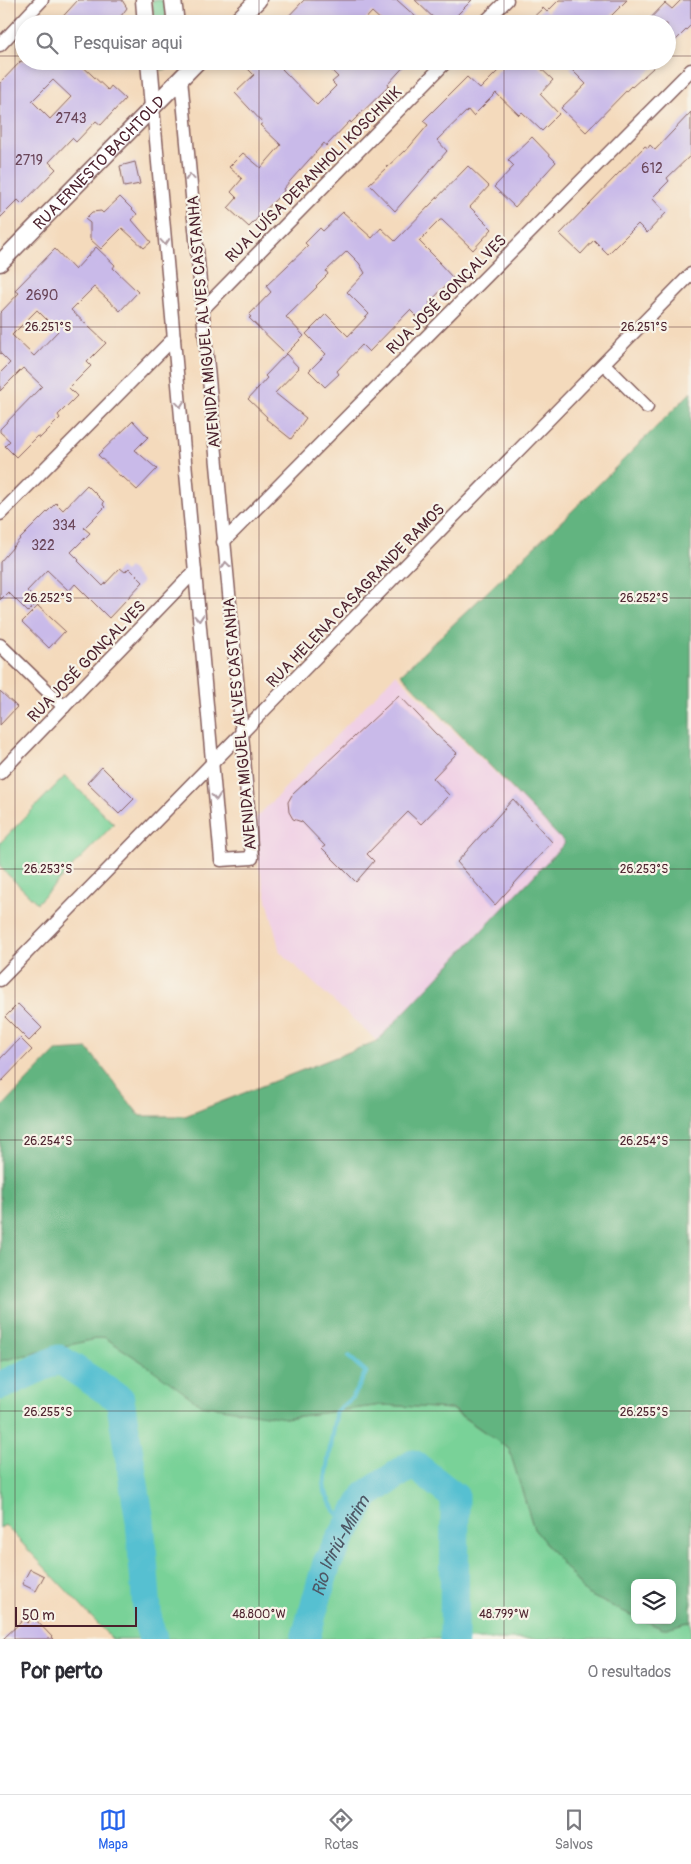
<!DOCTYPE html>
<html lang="pt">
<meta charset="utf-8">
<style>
:root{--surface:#fff;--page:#f7f7f7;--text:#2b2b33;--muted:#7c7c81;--line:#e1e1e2;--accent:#2563eb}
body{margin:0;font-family:Pangolin,sans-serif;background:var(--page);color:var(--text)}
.controls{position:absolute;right:15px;bottom:15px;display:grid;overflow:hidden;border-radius:8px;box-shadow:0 2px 8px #0003}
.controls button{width:45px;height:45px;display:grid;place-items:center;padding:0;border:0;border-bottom:1px solid var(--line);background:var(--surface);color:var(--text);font:25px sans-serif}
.scale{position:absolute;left:15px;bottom:12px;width:122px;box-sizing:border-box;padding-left:5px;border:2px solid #4a1f2b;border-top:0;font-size:14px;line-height:18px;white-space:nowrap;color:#4a1f2b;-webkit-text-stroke:4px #f7f3e8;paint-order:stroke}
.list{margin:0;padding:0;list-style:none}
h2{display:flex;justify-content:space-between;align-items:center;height:65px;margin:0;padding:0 20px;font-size:21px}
h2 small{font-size:16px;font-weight:400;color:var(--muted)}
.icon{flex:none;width:28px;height:28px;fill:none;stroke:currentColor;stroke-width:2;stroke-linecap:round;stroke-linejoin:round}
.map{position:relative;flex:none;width:691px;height:1639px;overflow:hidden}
.search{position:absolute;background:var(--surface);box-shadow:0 2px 8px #0003;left:15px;right:15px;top:15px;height:55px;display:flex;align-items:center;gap:12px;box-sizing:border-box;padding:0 18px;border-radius:28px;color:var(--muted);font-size:19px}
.sheet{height:155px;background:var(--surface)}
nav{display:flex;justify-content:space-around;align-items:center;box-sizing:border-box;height:70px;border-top:1px solid var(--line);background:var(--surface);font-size:14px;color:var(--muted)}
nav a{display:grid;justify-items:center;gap:2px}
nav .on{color:var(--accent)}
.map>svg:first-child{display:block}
.built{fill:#f0d0e5}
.green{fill:#79d298;stroke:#627862}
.forest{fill:#62b480;stroke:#566a56}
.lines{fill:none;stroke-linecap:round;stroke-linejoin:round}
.stream{stroke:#56c0d1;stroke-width:5}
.river{stroke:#56c0d1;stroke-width:29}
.building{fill:#c9bae9;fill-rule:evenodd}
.minor-casing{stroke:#86605e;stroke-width:15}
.tertiary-casing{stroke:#86605e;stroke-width:19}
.minor{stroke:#fff;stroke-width:12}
.tertiary{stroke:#fff;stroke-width:16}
.oneway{stroke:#ae9aa0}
.ticks{fill:none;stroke:#4a1f2b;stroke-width:1;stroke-opacity:0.45}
.labels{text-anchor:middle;stroke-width:4.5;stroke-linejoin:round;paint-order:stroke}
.number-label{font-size:14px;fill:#6a465a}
.street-label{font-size:16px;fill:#4a1f2b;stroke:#f7f3e8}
.water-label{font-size:18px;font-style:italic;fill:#4e5765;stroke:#f7f3e8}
.ticks-label{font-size:12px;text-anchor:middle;fill:#4a1f2b;stroke:#f7f3e8;stroke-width:4.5;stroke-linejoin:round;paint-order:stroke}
</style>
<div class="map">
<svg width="691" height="1639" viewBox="0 0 691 1639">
<rect width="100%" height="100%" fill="#f7f3e8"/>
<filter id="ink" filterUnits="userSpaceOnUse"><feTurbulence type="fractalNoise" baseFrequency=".02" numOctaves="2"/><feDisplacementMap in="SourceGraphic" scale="10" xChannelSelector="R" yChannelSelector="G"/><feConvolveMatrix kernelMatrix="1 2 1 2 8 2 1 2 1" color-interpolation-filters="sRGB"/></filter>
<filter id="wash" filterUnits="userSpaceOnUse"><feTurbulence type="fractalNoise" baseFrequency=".0096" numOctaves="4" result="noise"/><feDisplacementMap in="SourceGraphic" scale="20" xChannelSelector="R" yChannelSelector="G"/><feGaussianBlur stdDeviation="1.12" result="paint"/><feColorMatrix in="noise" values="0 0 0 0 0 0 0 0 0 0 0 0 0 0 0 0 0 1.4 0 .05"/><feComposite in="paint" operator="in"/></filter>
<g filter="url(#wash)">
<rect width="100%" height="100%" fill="#f4dabc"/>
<polygon class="built" points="396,674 566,843 377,1041 280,952 259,867 255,819"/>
<g class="green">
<polygon points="152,0 165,0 167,24 154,24"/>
<polygon points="156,61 170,61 169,68 162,70 157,66"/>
<polygon points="65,776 114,824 37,903 0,867 0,843"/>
<polygon points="104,1337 142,1362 285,1418 382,1405 451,1409 509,1449 534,1529 587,1594 635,1617 635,1620 643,1620 663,1629 691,1621 691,1639 112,1639 5,1525 0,1528 0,1361"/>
</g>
<polygon class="forest" points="691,392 691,1621 663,1629 643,1620 672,1620 672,1583 635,1583 635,1617 587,1594 534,1529 509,1449 452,1409 382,1405 285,1418 201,1405 142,1362 104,1337 0,1361 0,1109 56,1051 88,1049 140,1116 185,1116 377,1041 565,843 401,674 571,512"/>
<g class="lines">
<polyline class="stream" points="348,1525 335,1511 324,1489 336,1412 353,1397 366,1372 349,1357"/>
<g class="river">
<polyline points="0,1386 59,1359 120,1399 140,1521 148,1623 153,1639"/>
<path id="s1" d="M305 1639 327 1563 366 1495 413 1464 455 1497 454 1639"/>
</g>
</g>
<g id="blocks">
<g class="building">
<polygon points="78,0 122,0 127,8 115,24 56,24"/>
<polygon points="304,0 397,0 416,17 410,24 385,24 372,12 361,24 281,24"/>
<polygon points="415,0 472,0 448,24 440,24"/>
<polygon points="559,0 627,0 608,19 608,24 526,24 543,8 547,12"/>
<polygon points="681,0 691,0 691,25 667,49 667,24 645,24 665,3 672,9"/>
<path d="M21 61H77L108 90 111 86 125 99 101 125 96 121 76 142 72 138 49 162 56 169 22 204 18 200 0 218V83ZM53 80 71 97 50 119 32 101Z"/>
<polygon points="240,61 290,61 282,69 317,105 336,86 332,82 338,77 322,61 409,61 388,84 389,86 351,123 350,121 326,146 324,143 283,189 284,191 249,227 228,208 237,198 231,192 242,179 229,167 243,153 261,168 281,145 260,125 263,123 235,93 254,75"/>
<polygon points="508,61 533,61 553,80 540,94 559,114 542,131 522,112 519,115 496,93 473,116 468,110 437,140 447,151 395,211 369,184 404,151 405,152 428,125 423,121 467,77 480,89"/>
<polygon points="577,61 647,61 653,68 632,87 631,86 586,132 561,108 586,84 570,68"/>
<polygon points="691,112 691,155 667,178 669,181 652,198 666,213 647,233 638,224 608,254 594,240 581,254 560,234 645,146 648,148 650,145 655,150"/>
<polygon points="532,137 556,162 515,207 494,187 514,166 508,160"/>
<polygon points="135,162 140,184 124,187 120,166"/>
<polygon points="468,166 489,186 470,207 492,229 473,250 442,220 440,220 419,241 440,262 439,263 453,278 429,303 431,305 419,319 410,310 369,352 362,345 337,371 339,374 325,387 309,371 326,354 306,334 326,314 348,336 369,314 347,292 365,273 359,263 347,251 326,271 328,274 316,286 317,287 286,317 304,336 286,354 249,318 251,317 249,315 271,292 266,286 308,246 305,243 320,228 323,231 343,212 372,238 381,228 395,241"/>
<polygon points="120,197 137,214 132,220 151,242 144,248 122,228 101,249 90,239 90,223 85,219 92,212 101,211 103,213"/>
<path d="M96 247 115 265 113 268 138 292 120 311 94 287 71 310 106 343 87 362 91 366 69 388 77 396 58 415 60 418 40 438 37 436 16 457 5 446 10 441 0 432V429L42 386 23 368 0 391V373L10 363 0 353V313L19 293 15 290 55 249 75 270ZM37 310 58 331 34 356 12 335Z"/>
<polygon points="286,354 299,368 275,393 306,418 291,439 266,419 267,417 248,399 267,378 265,376"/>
<polygon points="133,421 148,437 135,450 157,469 137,490 123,477 122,478 98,455"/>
<polygon points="87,485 104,502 103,505 105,507 84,528 90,533 71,552 79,560 78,561 103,586 120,568 125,572 129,568 143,582 109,618 75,584 69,591 47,570 27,591 38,602 28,612 8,592 0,600 0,562 20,539 56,503 63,510"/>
<polygon points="38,606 65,631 49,648 22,622"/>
<polygon points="0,691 17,707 0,725"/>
<polygon points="399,695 435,733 457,753 433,778 449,795 421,824 408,812 367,854 374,861 356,882 322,848 325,846 302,822 293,819 289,812 288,802 292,795"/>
<polygon points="102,767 134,799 119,814 87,783"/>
<polygon points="513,799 552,842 495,905 457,862"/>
<polygon points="18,1004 42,1028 29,1041 5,1017"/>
<polygon points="20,1038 32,1050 0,1083 0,1059"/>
<polygon points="30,1569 44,1576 36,1591 22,1584"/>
<polygon points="33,1617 54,1639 3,1639 24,1619 27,1623"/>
</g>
</g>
</g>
<g filter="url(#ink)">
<use href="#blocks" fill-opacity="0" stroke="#86605e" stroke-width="1"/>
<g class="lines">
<defs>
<g id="minor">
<polyline points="483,24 507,0"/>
<polyline points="0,45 42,0"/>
<polyline points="153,107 221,860 252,858 242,733 181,78"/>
<polyline points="202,310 447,61"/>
<polyline points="604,364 647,407"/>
<polyline points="0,514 174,338"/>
<polyline points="223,542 691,70"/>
<polyline points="0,645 64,707"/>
<polyline points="0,773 195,571"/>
<polyline points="0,980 691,274"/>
</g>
<g id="tertiary">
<polyline points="144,0 146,24"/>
<polyline points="173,0 176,24"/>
<polyline points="234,24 258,0"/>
<polyline points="149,61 153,107"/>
<path id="s2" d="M0 263 198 61"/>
</g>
</defs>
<use href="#minor" class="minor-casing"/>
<use href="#tertiary" class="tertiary-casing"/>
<use href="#minor" class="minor"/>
<use href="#tertiary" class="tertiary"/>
</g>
<defs><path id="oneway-chevron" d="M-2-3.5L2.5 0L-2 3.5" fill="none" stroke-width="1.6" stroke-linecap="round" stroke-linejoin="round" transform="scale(1.25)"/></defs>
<g class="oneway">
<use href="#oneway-chevron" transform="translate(190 177) rotate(-95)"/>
<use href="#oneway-chevron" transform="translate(165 242) rotate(85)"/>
<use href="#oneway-chevron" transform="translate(180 404) rotate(85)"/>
<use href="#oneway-chevron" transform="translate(226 565) rotate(-96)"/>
<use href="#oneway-chevron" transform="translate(199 618) rotate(85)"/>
<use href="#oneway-chevron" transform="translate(216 797) rotate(85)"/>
</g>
</g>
<path class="ticks" d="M15 0V1639M259 0V24M504 0V24M0 56H24M667 56H691M259 61V1639M504 61V1639M0 327H691M0 598H691M0 869H691M0 1140H691M0 1411H691"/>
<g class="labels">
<g class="number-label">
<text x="71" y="123">2743</text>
<text x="29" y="165">2719</text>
<text x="652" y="173">612</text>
<text x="42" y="300">2690</text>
<text x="64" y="530">334</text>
<text x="43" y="550">322</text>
</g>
<g class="street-label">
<text dy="6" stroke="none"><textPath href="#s2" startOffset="141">RUA ERNESTO BACHTOLD</textPath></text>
<text transform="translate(313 174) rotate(-45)" y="6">RUA LUÍSA DERANHOLI KOSCHNIK</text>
<text transform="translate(446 294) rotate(-45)" y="6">RUA JOSÉ GONÇALVES</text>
<text transform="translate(203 322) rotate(-95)" y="6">AVENIDA MIGUEL ALVES CASTANHA</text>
<text transform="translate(355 595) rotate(-46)" y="6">RUA HELENA CASAGRANDE RAMOS</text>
<text transform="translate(86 661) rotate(-46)" y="6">RUA JOSÉ GONÇALVES</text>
<text transform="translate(239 724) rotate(-95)" y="6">AVENIDA MIGUEL ALVES CASTANHA</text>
</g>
<g class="water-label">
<text dy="6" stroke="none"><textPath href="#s1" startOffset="100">Rio Iririú-Mirim</textPath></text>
</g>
</g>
<g class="ticks-label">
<text x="48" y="331">26.251°S</text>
<text x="644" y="331">26.251°S</text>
<text x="48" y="602">26.252°S</text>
<text x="644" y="602">26.252°S</text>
<text x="48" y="873">26.253°S</text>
<text x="644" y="873">26.253°S</text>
<text x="48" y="1145">26.254°S</text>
<text x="644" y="1145">26.254°S</text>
<text x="48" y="1416">26.255°S</text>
<text x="644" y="1416">26.255°S</text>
<text x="259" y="1618">48.800°W</text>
<text x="504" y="1618">48.799°W</text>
</g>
</svg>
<div class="controls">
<button><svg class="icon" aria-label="layers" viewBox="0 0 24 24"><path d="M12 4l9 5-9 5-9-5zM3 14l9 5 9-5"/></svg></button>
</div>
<div class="scale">50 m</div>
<div class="search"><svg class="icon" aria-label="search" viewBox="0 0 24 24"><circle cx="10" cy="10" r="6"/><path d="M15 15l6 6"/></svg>Pesquisar aqui</div>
</div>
<section class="sheet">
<h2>Por perto<small>0 resultados</small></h2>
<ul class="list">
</ul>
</section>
<nav>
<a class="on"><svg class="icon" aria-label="map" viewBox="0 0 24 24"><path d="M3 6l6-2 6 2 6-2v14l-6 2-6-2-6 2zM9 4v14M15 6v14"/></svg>Mapa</a>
<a><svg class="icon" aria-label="directions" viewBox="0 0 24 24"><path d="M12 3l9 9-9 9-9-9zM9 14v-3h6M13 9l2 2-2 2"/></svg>Rotas</a>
<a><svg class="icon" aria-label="saved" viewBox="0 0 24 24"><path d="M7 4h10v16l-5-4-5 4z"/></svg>Salvos</a>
</nav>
